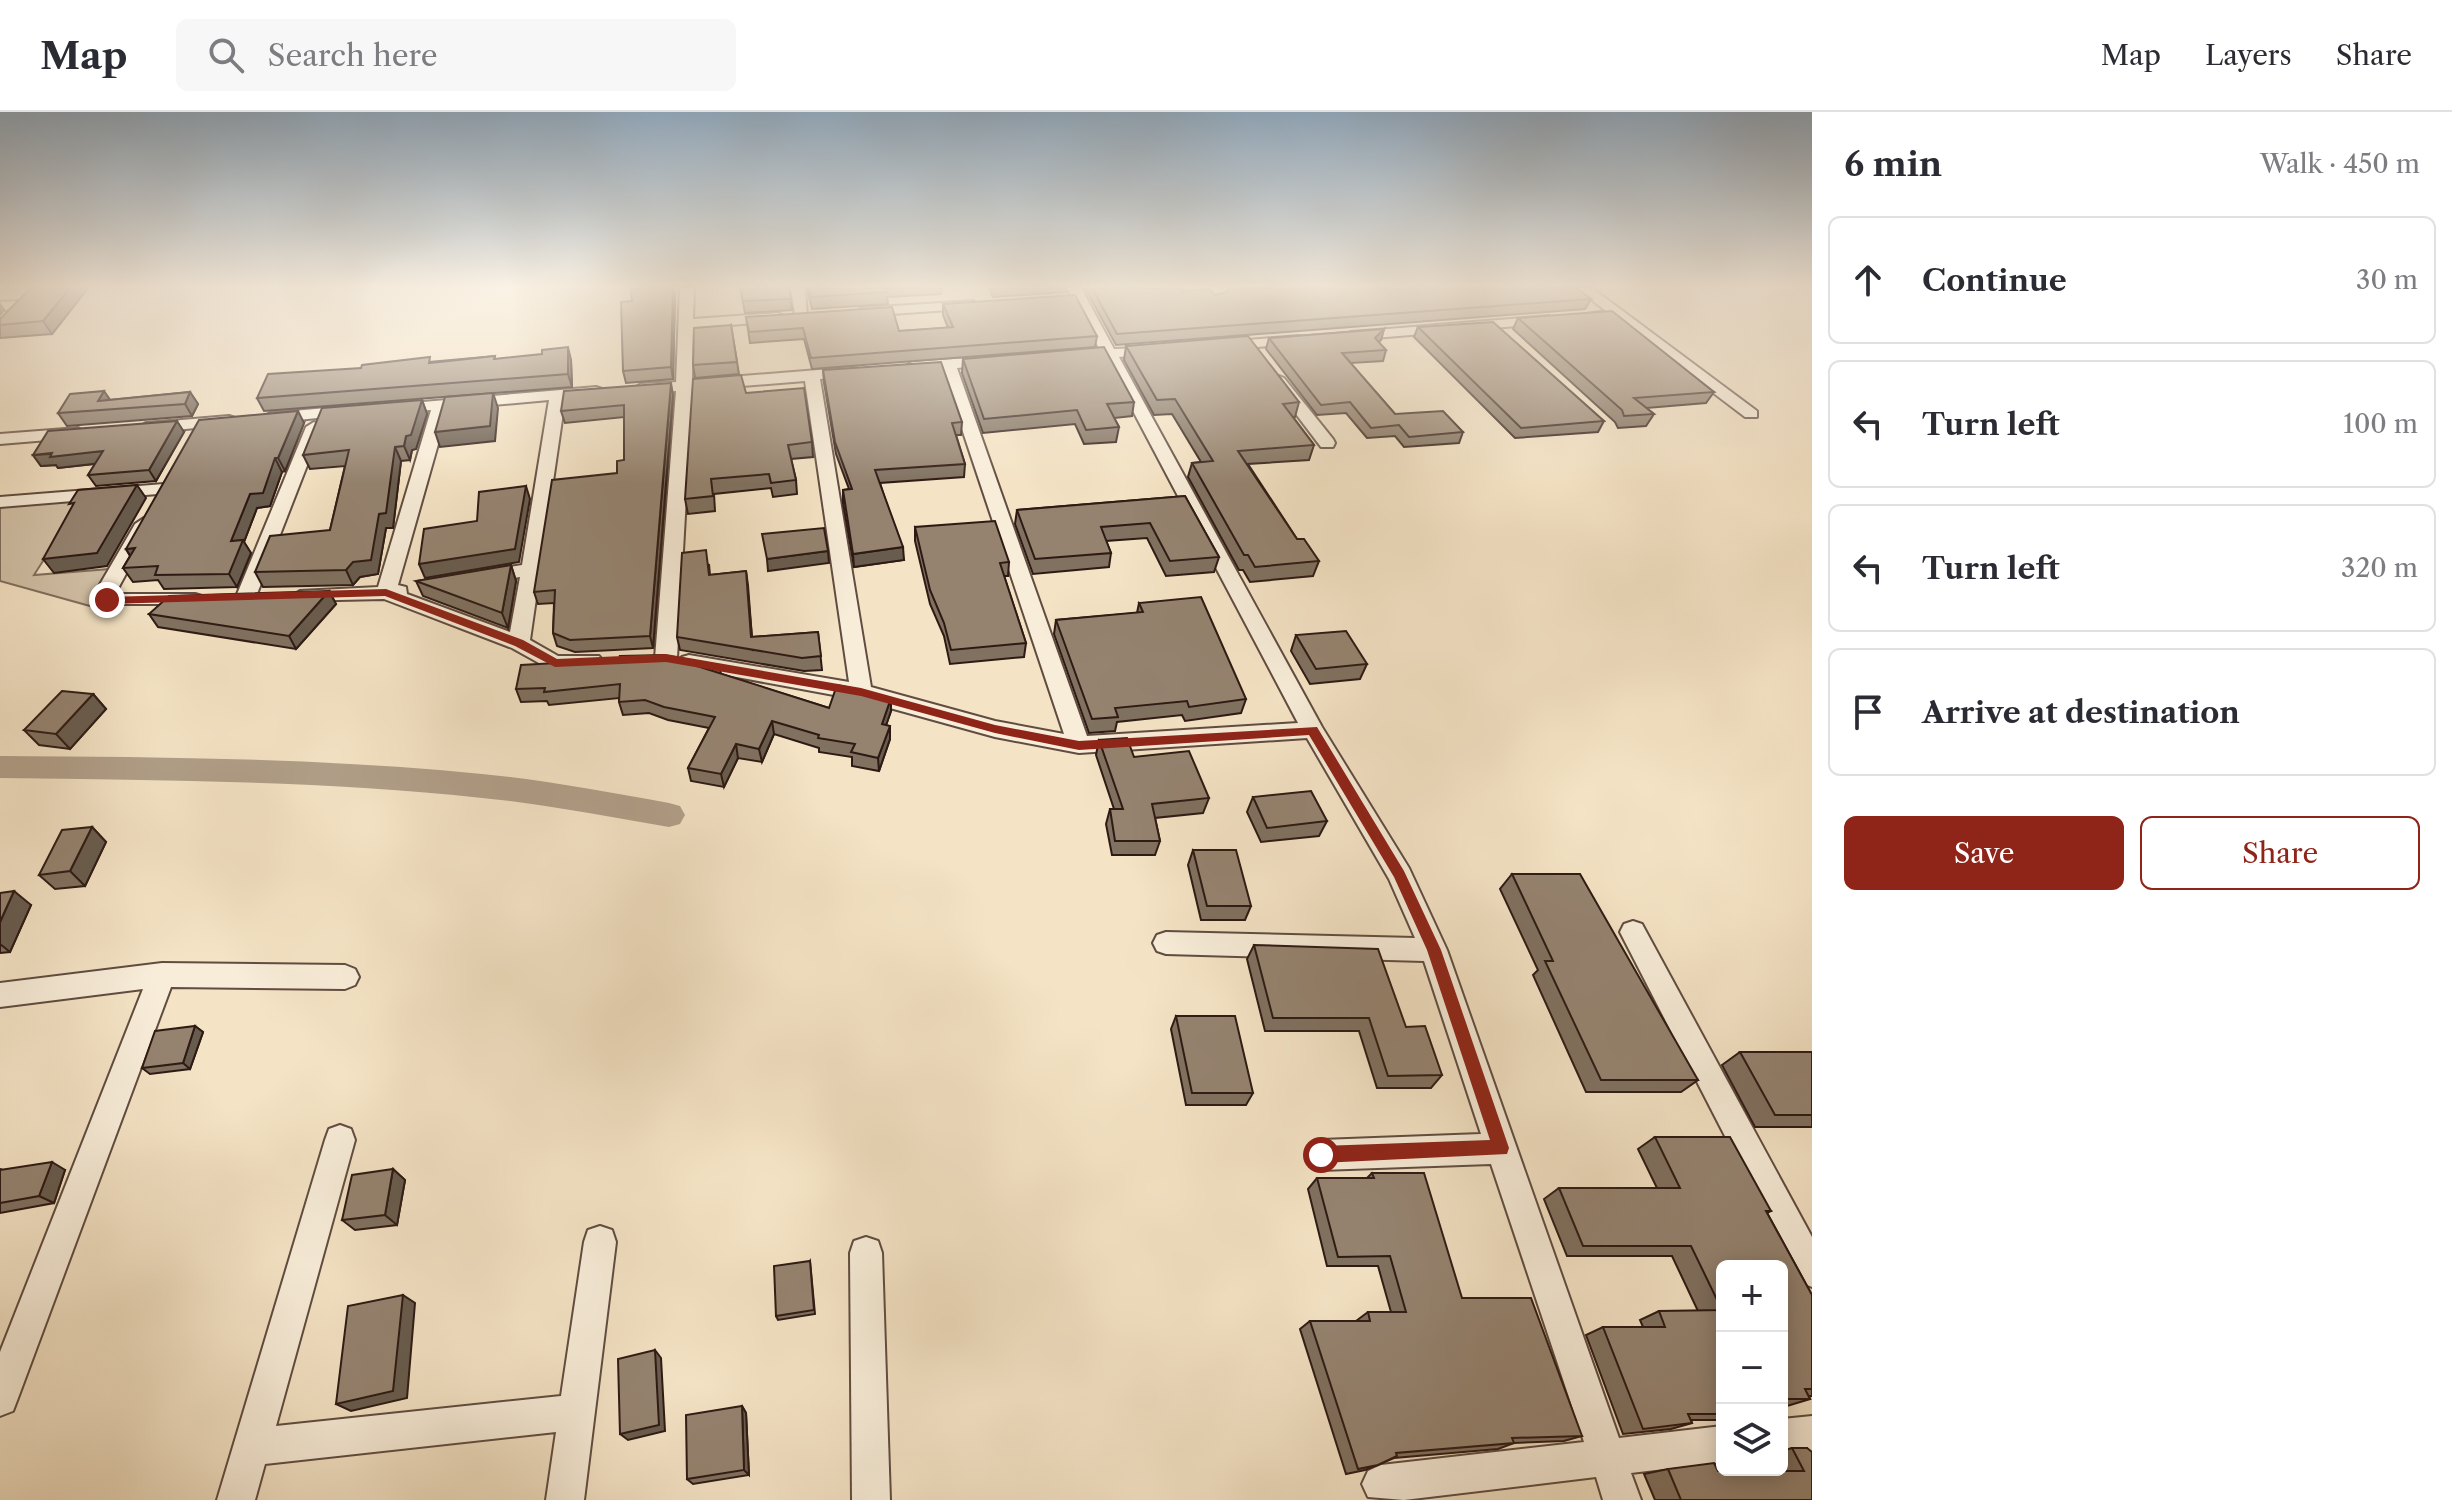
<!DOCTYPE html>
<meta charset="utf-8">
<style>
:root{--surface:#fff;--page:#f7f7f7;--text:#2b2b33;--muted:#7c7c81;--line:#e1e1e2;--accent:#8f2418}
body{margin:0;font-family:"Libre Caslon Text",serif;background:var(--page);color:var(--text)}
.controls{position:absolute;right:24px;bottom:24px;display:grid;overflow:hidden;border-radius:12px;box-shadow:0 4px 20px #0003}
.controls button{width:72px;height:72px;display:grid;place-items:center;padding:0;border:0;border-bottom:2px solid var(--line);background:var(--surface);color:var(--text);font:40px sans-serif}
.stop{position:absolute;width:24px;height:24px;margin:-18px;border:6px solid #8f2418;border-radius:50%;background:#fff}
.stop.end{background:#8f2418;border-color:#fff;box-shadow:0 2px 8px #0008}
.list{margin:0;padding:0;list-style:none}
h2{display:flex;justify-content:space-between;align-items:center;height:104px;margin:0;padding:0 32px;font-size:34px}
h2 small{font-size:26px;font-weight:400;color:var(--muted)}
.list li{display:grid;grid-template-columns:52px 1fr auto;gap:24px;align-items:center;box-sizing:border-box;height:128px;margin:0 16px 16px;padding:0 16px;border:2px solid var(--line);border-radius:12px}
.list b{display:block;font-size:30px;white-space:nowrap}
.list em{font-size:26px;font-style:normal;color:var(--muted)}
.actions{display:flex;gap:16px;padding:24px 32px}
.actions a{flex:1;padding:18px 0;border:2px solid var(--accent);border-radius:12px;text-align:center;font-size:28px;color:var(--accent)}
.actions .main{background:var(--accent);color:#fff}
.icon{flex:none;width:44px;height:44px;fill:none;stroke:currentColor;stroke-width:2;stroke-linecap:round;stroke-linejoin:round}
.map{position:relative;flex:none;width:1812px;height:1388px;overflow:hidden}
header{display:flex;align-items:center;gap:48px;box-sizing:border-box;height:112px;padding:0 40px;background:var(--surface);border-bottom:2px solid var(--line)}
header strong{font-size:38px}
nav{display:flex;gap:44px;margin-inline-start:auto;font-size:28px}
.search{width:560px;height:72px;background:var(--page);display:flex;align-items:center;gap:20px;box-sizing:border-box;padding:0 28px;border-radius:12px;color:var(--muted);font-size:30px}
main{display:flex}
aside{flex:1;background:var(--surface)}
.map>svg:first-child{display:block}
.green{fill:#d2c1a7;stroke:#806e5e;stroke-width:2}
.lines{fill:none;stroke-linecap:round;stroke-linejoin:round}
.canal{fill:#b19f89;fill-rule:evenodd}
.street-casing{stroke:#604c40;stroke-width:4}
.street{fill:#f8edd9;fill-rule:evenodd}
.wall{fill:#807160;stroke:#2e1a14;stroke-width:2}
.shaded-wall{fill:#685c4e;stroke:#2e1a14;stroke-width:2}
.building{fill:#958370;stroke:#2e1a14;stroke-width:2}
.route{fill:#8f2418}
</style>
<header>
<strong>Map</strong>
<div class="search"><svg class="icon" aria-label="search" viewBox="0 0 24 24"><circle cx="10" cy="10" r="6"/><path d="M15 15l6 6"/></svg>Search here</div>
<nav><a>Map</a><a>Layers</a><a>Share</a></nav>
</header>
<main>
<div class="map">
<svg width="1812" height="1388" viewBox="0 0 1812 1388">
<rect width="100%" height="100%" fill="#f4e3c5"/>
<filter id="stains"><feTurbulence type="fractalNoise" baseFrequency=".0025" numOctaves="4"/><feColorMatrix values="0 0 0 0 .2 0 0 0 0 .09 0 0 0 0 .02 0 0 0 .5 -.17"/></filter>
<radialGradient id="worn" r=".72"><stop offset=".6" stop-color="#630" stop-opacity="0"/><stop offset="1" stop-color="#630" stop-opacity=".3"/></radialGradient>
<polygon class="green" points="82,388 34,463 110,457 90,494 0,469 0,395"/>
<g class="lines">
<path class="canal" d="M0 644C161 645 322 646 482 662 545 668 607 680 669 691L680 694 685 703 680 712 669 715C607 705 545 692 482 686 322 669 161 668 0 666Z"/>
<defs>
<g id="street">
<polygon points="680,176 694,176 693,207 778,201 785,205 778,209 693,216 692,268 855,255 863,260 855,265 820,267 871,575 995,609 1064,622 942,257 912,260 904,255 912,250 995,244 1000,246 1000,252 957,256 1087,624 1298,611 1105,246 1076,249 1068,244 1076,239 1100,238 1067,176 1081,176 1114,237 1160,235 1160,241 1119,245 1322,615 1409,756 1447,838 1619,1326 1722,1314 1722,1350 1631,1361 1641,1388 1603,1388 1596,1365 1404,1388 1368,1385 1362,1372 1368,1359 1381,1353 1584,1330 1491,1052 1321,1058 1310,1054 1306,1043 1310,1032 1321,1028 1481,1022 1424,849 1166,842 1157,839 1153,831 1157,823 1166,820 1415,826 1389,767 1307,626 1079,641 995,625 861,588 682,555 678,550 682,545 689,543 849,570 805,269 692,278 677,546 673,551 659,551 655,546 676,279 641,282 633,277 641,272 676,270"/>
<polygon points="791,176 805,176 807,206 797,206 795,203"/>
<polygon points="1576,176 1592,176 1757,299 1757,305 1745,305 1616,207 1581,209 1581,203 1606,199"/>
<polygon points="973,189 980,193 978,196 862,204 855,200 862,196"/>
<polygon points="0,190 22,189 29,193 22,197 0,198"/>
<polygon points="1549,204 1556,208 1554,211 1351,228 1344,224 1351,220"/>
<polygon points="1298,224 1303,225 1303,231 1223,238 1216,234 1223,230"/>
<polygon points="1279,264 1284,266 1333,327 1335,331 1333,335 1321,335 1271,269"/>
<path d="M596 275 602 277V283L565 287 530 528 558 544H599L603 549 599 554 548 556 512 536 384 487 293 489 290 485 300 479 378 475 431 298 394 301 388 299V293ZM549 288 522 453 483 459 473 465 483 471 520 465 510 520 407 482 406 475 398 473 448 297Z"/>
<polygon points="349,294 355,296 355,302 270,311 262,306 270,301"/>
<polygon points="229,304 235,306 235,312 146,321 138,316 146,311"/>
<polygon points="314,310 322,315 255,487 245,493 238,491 235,487 306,315"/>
<polygon points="78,316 86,321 84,325 0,332 0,322"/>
<polygon points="164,372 173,377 170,381 0,395 0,385"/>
<polygon points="144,406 153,412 115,482 195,482 202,484 205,488 202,492 100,492 95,481 135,412"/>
<polygon points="1633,809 1642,812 1812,1125 1812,1175 1800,1170 1620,820 1624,812"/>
<polygon points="162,851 345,853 355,857 359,865 355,873 345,877 171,875 18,1286 13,1299 0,1304 0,1240 143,877 0,895 0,871"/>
<polygon points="340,1013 351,1017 355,1028 276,1314 561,1284 584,1130 588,1118 600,1114 612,1118 616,1130 584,1388 546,1388 556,1320 265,1352 255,1388 217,1388 325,1028 329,1017"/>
<polygon points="866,1125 878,1129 882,1141 890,1388 852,1388 850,1141 854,1129"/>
<polygon points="1812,1304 1812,1340 1782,1343 1782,1307"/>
</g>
</defs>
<use href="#street" class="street-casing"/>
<use href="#street" class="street"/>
</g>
<g class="wall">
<polygon points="31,176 88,176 52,222 0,226 0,207"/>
<polygon points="740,176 789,176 792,198 745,201"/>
<polygon points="807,176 942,176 941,182 887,185 888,192 812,197"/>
<polygon points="989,176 1066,176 1066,180 993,185"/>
<polygon points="1085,176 1180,176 1182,179 1215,183 1591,187 1585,197 1116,233"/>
<polygon points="675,183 673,267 626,271 623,259"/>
<polygon points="943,192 1097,224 1095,235 812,257 804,227 750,231 746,205 899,219 948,216 943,203"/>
<polygon points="1518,206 1714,280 1706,291 1646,296 1654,302 1646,314 1618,316 1615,310 1513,217"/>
<polygon points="731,213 739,262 695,266 693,253"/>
<polygon points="1418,215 1604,309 1598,320 1515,326 1414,225"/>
<polygon points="1384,217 1381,228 1378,230 1386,238 1383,249 1350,251 1395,302 1463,320 1459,331 1404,335 1395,324 1367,326 1346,301 1317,303 1266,237 1269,226"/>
<polygon points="1126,234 1299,290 1295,305 1293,305 1314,333 1309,348 1248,352 1297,427 1319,449 1313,464 1250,470 1243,458 1239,458 1188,365 1192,351 1201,350 1172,302 1154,303 1124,248"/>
<polygon points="495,244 495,247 571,248 572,275 264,299 257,286 361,256"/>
<polygon points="963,247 1134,290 1132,304 1114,306 1119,315 1116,330 1084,332 1075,312 983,321 962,261"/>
<polygon points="823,258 962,310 961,323 956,323 965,352 964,365 880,371 904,448 854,455 843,391 843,378 849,377 836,342 824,271"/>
<polygon points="190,280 198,292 192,304 67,314 58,301 110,288"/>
<polygon points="746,281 812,330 813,345 791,347 796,368 797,382 773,385 771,376 714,382 715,399 688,402 685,387"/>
<polygon points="673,283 653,536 575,540 557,534 553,521 554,491 538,492 534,480 617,361 624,348 624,305 565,311 561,299"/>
<polygon points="422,288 427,302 416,337 412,338 410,348 401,349 393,416 386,416 378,462 360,465 353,473 263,475 255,460 330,418 345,354 310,357 303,343"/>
<polygon points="304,311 285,359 282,360 270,394 257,396 244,430 251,441 237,475 164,477 158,468 133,470 123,456 130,444 126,437"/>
<polygon points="184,320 156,369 96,374 88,363 95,352 58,356 56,353 41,354 33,343"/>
<polygon points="1185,384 1219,445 1214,460 1166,464 1147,426 1106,429 1111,441 1109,455 1033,462 1015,412 1017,398"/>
<polygon points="915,415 1009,450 1008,464 1004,464 1026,531 1024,545 950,552 944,524 930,492 915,429"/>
<polygon points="709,452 710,463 746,459 752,525 818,520 822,558 804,559 680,538 677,525"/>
<polygon points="511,453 516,469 508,516 423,484 416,469"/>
<polygon points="329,479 336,492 296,537 158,515 149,502"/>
<polygon points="1139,491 1246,587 1241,601 1185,609 1182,603 1117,610 1115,619 1089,621 1054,522 1056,508 1137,501"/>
<polygon points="1296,523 1367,552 1360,567 1310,572 1291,539"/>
<polygon points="620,544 719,553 721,562 829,596 891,599 886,613 890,627 879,659 852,654 852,645 819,640 819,636 774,622 762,650 738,646 724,675 691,669 688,656 709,616 668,608 649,601 623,603 619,590 619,586 549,593 547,589 521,590 516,577 621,548"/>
<polygon points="93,582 106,597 70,637 39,633 24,618"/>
<polygon points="1099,628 1134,645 1209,686 1203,701 1155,706 1160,729 1155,743 1112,743 1106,712 1110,697 1114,697 1096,643"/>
<polygon points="1253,685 1327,709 1319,724 1261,730 1247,700"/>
<polygon points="92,715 106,730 85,774 55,777 39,763"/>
<polygon points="1193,738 1251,794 1245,808 1201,808 1188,753"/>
<polygon points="1512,762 1698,968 1681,980 1586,980 1533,863 1538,858 1500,777"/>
<polygon points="0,781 31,793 10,840 0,841"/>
<polygon points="1254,833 1406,915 1442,963 1431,976 1377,976 1359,919 1265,919 1247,847"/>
<polygon points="1176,904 1253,981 1246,993 1186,993 1171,917"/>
<polygon points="195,914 203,920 190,957 150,962 142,956"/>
<polygon points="1740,940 1812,940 1812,1015 1755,1015 1722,953"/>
<polygon points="1655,1025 1771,1099 1767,1101 1812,1183 1812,1284 1809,1284 1810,1287 1787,1294 1782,1294 1782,1154 1722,1154 1722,1308 1691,1308 1692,1311 1671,1317 1623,1322 1586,1223 1603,1215 1643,1215 1640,1208 1659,1199 1698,1199 1672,1144 1567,1144 1544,1087 1559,1076 1657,1076 1638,1037"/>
<polygon points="0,1057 3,1058 65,1058 54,1091 0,1101"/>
<polygon points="393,1057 405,1068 397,1113 355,1118 342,1108"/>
<polygon points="1372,1061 1462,1186 1582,1324 1564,1329 1514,1331 1498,1337 1394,1346 1365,1358 1346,1362 1300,1217 1310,1209 1356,1209 1368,1200 1391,1200 1378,1154 1327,1154 1308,1077 1317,1066 1367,1066"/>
<polygon points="810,1149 815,1202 778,1208 776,1204"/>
<polygon points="742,1294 746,1301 749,1363 693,1372 687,1367"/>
<polygon points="1792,1336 1807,1336 1812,1388 1655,1388 1644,1362 1668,1357 1718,1359 1772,1359 1772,1358 1782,1358 1782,1339"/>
</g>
<g class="shaded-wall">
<polygon points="70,176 88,176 52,222 43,209"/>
<polygon points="673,176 674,176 675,183 673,267 671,255"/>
<polygon points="0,192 4,198 0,203"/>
<polygon points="1384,217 1381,228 1371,237 1375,226"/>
<polygon points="568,235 571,248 572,275 568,262"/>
<polygon points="671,271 673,283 653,536 650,524"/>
<polygon points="104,279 113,292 98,289"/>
<polygon points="190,280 198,292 192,304 185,292"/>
<polygon points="493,281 498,296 495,329 440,335 435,320"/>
<polygon points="422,288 427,302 416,337 412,338 410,348 404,334 406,324"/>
<polygon points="298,299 304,311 285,359 278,346"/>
<polygon points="177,309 184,320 156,369 149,358"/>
<polygon points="395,335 401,349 393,416 386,416 378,462 360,465 353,473 346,458 379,402"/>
<polygon points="103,339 110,350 58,356 56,353 41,354 33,343"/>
<polygon points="275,346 282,360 270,394 257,396 244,430 251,441 237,475 229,462 231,429 250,382"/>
<polygon points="137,373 146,386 107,454 54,461 43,447"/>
<polygon points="526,374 530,387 519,450 425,466 419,452"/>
<polygon points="903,435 904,448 854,455 853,442"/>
<polygon points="135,436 135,451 126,437"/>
<polygon points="828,439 829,451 768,459 767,447"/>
<polygon points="511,453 516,469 508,516 502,501"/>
<polygon points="746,459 748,473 753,539 751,525"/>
<polygon points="329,479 336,492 296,537 289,524"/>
<polygon points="93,582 106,597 70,637 56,622"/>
<polygon points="891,586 891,599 882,625 882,612"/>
<polygon points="772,609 774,622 762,650 759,637"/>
<polygon points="890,614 890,627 879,659 878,646"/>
<polygon points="736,632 738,646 724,675 721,662"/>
<polygon points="92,715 106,730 85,774 70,759"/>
<polygon points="14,779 31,793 10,840 0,832 0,810"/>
<polygon points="195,914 203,920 190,957 183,951"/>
<polygon points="52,1050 65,1058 54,1091 39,1084"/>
<polygon points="393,1057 405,1068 397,1113 385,1103"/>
<polygon points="403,1183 415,1191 407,1286 351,1299 336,1292"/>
<polygon points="655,1238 661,1246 665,1319 628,1328 620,1322"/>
<polygon points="742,1294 746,1301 749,1363 744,1358"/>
</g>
<g class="building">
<polygon points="31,176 70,176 43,209 0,213 0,207"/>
<polygon points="639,176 673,176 671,255 623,259 621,190 632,189 631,178"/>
<polygon points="741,176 789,176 791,187 743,189"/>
<polygon points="809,176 886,176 887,180 811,185"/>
<polygon points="1092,176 1180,176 1182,179 1209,177 1215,183 1227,180 1229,176 1577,176 1591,187 1117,222"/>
<polygon points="1075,183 1097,224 811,246 803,216 749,220 746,205 892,195 899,219 953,215 943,192"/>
<polygon points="1612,199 1714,280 1634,286 1654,302 1624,304 1622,298 1518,206"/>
<polygon points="1493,210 1604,309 1521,316 1418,215"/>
<polygon points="731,213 737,250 693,253 694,216"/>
<polygon points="1384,217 1375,226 1386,238 1342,241 1395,302 1443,299 1463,320 1409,325 1399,313 1371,316 1350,290 1321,293 1269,226"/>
<polygon points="1248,224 1299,290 1283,292 1314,333 1238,339 1297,427 1304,427 1319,449 1255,455 1248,443 1244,443 1192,351 1213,349 1175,287 1157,288 1126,234"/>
<polygon points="568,235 568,262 257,286 268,262 361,256 362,253 430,245 429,251 495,244 494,247 542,242 542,238"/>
<polygon points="1104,235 1134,290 1107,292 1119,315 1086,318 1077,298 984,307 963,247"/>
<polygon points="941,250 962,310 952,311 965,352 875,358 903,435 853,442 843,378 852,377 835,330 823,258"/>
<polygon points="741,263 746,281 804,276 812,330 788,333 796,368 771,371 769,362 711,367 713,384 685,387 693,267"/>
<polygon points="671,271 650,524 570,528 553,521 555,478 534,480 552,368 617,361 617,349 624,348 624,293 561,299 564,279"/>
<polygon points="104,279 98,289 190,280 185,292 58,301 70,282"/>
<polygon points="493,281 490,314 435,320 445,285"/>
<polygon points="422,288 411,323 406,324 404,334 395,335 386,401 379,402 371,448 353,450 346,458 255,460 270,424 330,418 349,338 303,343 322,296"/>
<polygon points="298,299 278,346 275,346 263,381 250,382 231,429 243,428 229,462 155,463 158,454 123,456 135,436 126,437 199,308"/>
<polygon points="177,309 149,358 88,363 103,339 50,345 52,341 33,343 48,319"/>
<polygon points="137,373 97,441 43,447 74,391 69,392 78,378"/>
<polygon points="526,374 515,437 419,452 424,417 477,409 479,380"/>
<polygon points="1185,384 1219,445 1170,449 1150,411 1101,415 1111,441 1035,447 1017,398"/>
<polygon points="995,409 1009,450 1000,451 1026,531 951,538 944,511 930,478 915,415"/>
<polygon points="824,416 828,439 767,447 762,422"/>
<polygon points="706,438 709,463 746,459 751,525 818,520 821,544 802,546 677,525 682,441"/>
<polygon points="511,453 502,501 416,469"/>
<polygon points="329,479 289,524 149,502 169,484"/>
<polygon points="1201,485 1246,587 1189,595 1187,589 1115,596 1118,605 1092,607 1056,508 1143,500 1139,491"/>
<polygon points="1346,519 1367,552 1316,557 1296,523"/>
<polygon points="663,543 719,553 697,554 829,596 837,573 860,578 891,586 882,612 890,614 878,646 851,640 855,632 818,626 819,623 772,609 759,637 736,632 721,662 688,656 715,605 664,595 645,588 619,590 620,572 544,580 545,576 516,577 521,553 629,547 620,544"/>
<polygon points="62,579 93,582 56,622 24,618"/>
<polygon points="1127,626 1134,645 1189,639 1209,686 1152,692 1160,729 1115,729 1110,697 1123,697 1099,628"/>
<polygon points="1311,679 1327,709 1267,716 1253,685"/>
<polygon points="92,715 70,759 39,763 62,718"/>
<polygon points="1193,738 1236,738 1251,794 1207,794"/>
<polygon points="1512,762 1580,762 1698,968 1601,968 1545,849 1553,849"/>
<polygon points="14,779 0,810 0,781"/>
<polygon points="1254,833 1378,837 1406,915 1425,914 1442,963 1388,964 1369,906 1273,906"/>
<polygon points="1176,904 1235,904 1253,981 1192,981"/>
<polygon points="195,914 183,951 142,956 155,919"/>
<polygon points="1740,940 1812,940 1812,1003 1775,1003"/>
<polygon points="1655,1025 1730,1025 1771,1099 1766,1099 1812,1183 1812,1277 1805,1277 1810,1287 1782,1287 1782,1154 1722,1154 1722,1302 1688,1302 1692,1311 1643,1317 1603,1215 1665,1215 1659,1199 1722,1198 1691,1134 1583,1134 1559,1076 1680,1076"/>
<polygon points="52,1050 39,1084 0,1091 0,1058"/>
<polygon points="393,1057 385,1103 342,1108 352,1063"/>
<polygon points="1372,1061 1424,1061 1462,1186 1531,1186 1582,1324 1512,1326 1514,1331 1396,1341 1397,1344 1378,1353 1358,1357 1310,1209 1370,1209 1368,1200 1406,1200 1390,1144 1338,1145 1317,1066 1374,1066"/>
<polygon points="810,1149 814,1198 776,1204 774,1154"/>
<polygon points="403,1183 393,1279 336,1292 348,1194"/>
<polygon points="655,1238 659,1313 620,1322 618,1247"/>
<polygon points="742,1294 744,1358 687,1367 686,1303"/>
<polygon points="1792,1336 1807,1336 1812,1340 1812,1388 1681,1388 1668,1357 1714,1351 1718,1359 1804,1359"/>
</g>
<linearGradient id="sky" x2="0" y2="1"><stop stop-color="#92acc2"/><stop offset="0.47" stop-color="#faf2e5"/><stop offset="1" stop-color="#faf2e5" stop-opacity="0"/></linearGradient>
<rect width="1812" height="371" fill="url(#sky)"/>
<polygon class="route" points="386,477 523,528 557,547 666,542 861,576 995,613 1079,629 1317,615 1404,759 1441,838 1509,1036 1507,1042 1321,1051 1315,1048 1313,1043 1315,1037 1321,1034 1490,1028 1427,838 1394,765 1309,623 1079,638 995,621 861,584 666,550 555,555 515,534 385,484 107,492 102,488 107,485"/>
<rect width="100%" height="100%" filter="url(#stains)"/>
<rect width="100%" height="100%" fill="url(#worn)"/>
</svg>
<div class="controls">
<button>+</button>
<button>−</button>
<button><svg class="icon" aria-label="layers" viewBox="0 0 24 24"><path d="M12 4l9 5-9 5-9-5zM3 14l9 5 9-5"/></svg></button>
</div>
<div class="stop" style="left:1321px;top:1043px"></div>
<div class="stop end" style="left:107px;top:488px"></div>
</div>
<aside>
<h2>6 min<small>Walk · 450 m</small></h2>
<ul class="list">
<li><svg class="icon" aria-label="ahead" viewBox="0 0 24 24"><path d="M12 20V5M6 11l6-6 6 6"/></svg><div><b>Continue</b></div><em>30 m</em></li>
<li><svg class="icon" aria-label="left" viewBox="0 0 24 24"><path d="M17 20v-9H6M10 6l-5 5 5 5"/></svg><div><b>Turn left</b></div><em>100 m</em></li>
<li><svg class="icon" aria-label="left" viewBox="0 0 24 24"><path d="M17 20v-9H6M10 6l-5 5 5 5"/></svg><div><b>Turn left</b></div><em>320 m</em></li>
<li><svg class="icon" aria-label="arrive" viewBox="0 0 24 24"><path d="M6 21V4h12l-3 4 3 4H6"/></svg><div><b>Arrive at destination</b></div></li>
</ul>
<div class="actions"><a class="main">Save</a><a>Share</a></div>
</aside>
</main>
